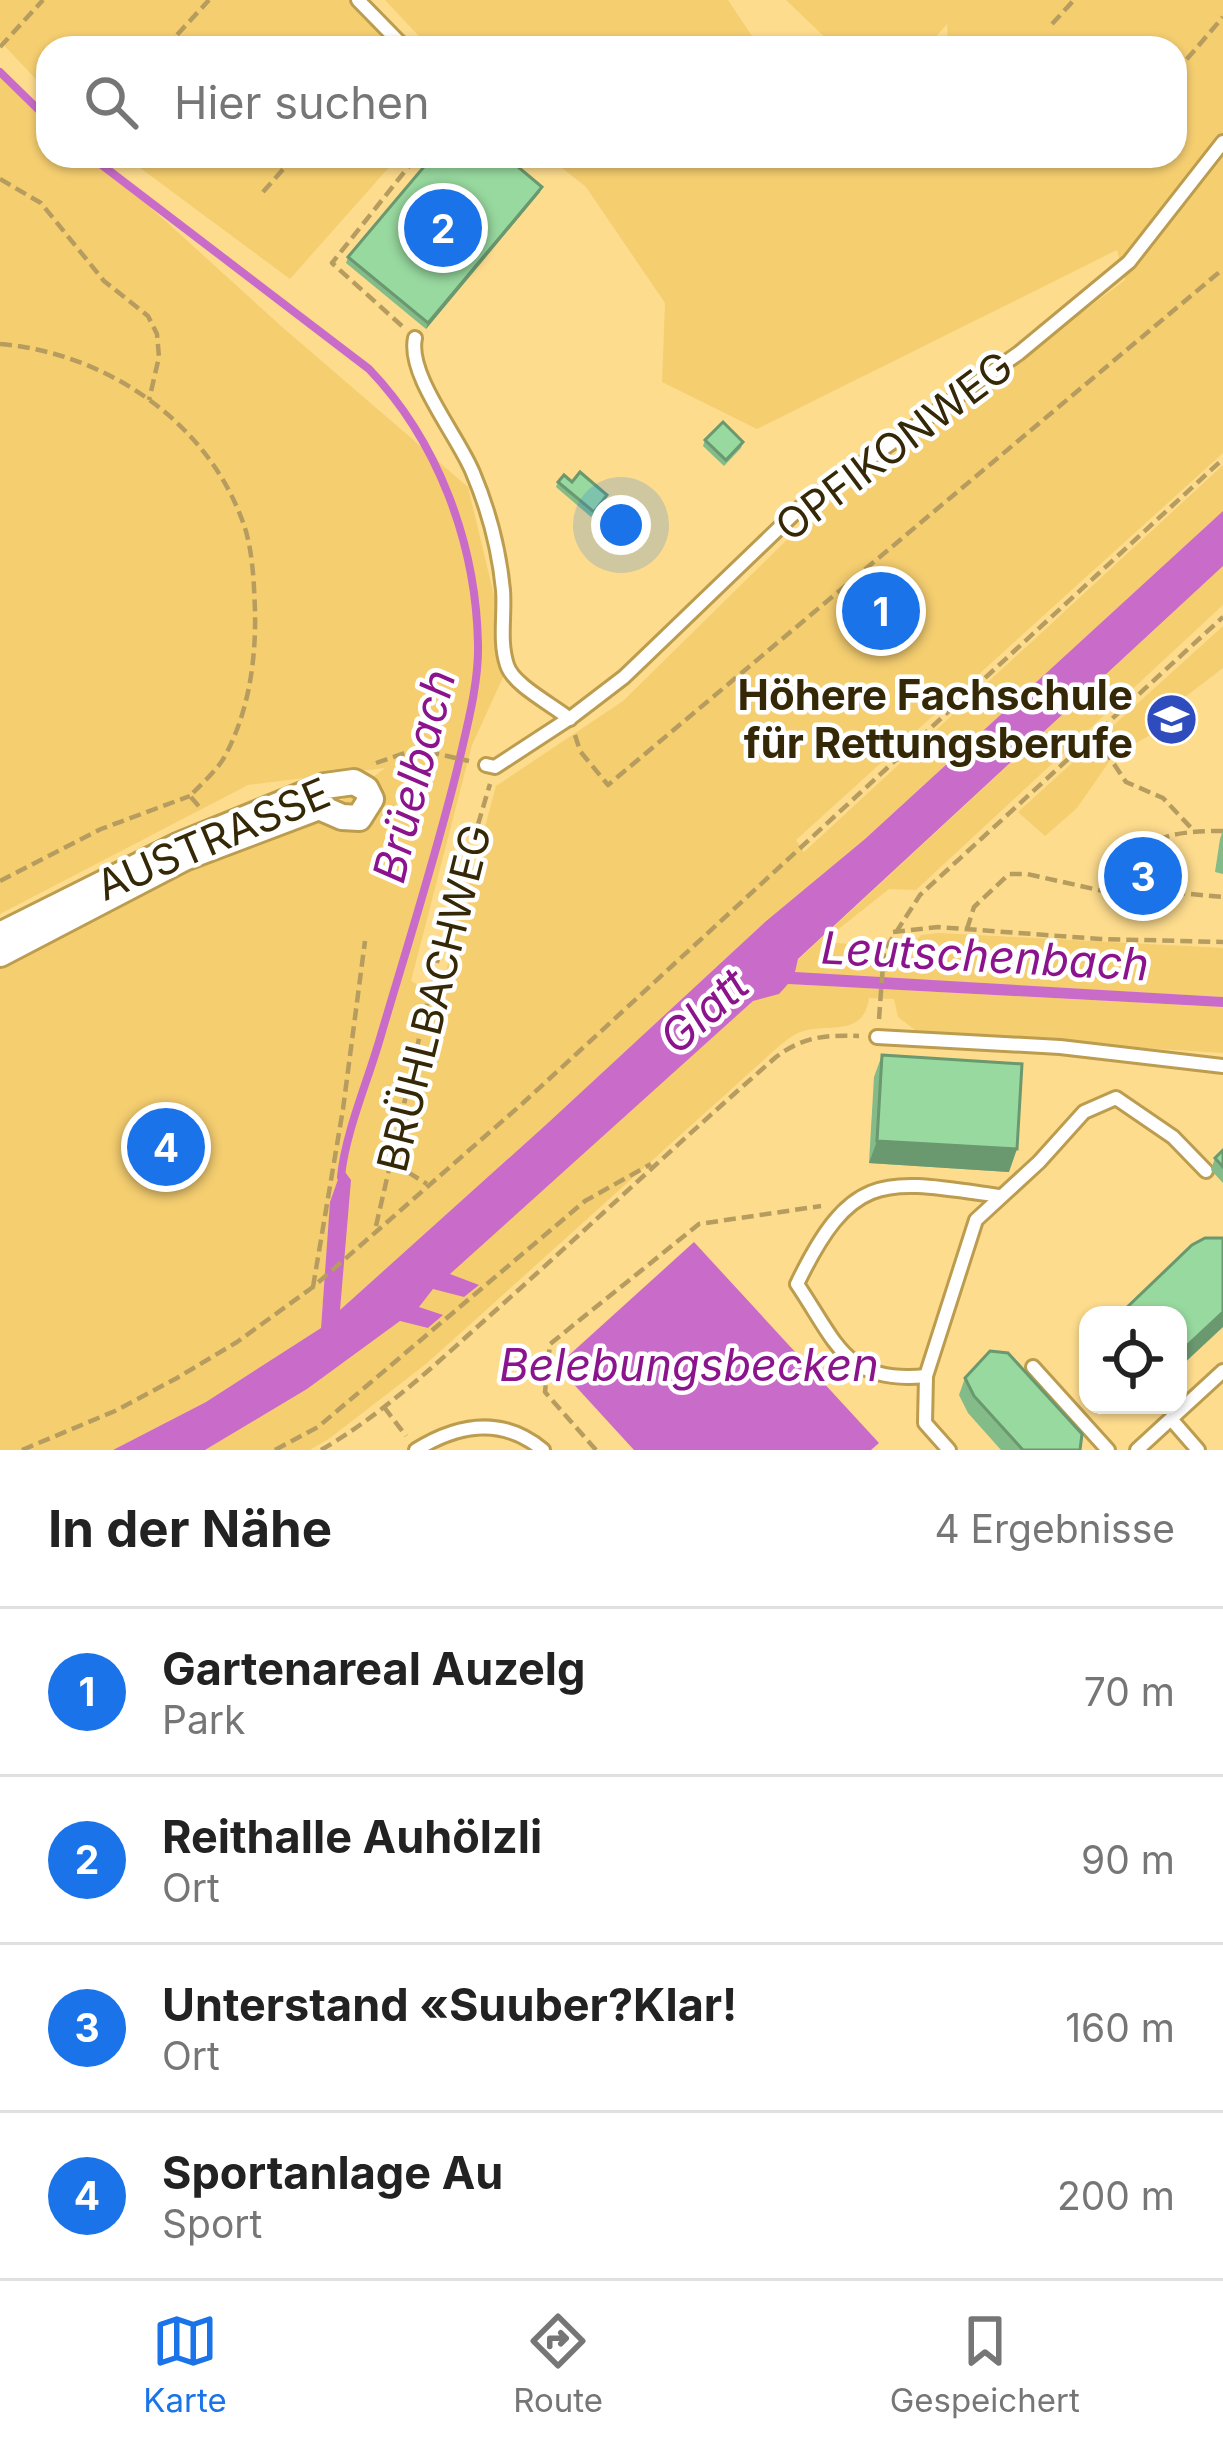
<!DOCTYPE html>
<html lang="de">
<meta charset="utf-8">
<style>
:root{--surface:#fff;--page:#f6f6f6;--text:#222;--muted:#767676;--line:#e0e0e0;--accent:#1a73e8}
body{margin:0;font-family:Inter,sans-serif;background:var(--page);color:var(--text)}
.controls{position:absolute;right:36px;bottom:36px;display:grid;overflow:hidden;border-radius:24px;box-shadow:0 3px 9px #0004}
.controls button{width:108px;height:108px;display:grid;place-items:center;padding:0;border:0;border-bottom:3px solid var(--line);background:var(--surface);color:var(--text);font:60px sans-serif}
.you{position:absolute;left:621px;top:525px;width:42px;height:42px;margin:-30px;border:9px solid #fff;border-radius:50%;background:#1a73e8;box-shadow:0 0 0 18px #1a73e833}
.badge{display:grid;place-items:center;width:78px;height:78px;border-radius:50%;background:var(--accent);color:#fff;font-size:39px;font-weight:700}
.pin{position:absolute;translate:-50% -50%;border:6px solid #fff;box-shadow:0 3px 12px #0006}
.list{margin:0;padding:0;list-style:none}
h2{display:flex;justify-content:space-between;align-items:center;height:156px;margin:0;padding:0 48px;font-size:51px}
h2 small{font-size:39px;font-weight:400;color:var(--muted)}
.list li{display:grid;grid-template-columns:78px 1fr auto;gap:36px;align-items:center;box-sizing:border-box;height:168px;padding:0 48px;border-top:3px solid var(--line)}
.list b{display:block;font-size:45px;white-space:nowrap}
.list p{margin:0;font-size:39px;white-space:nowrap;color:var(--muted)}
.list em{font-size:39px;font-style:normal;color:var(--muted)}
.icon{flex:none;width:66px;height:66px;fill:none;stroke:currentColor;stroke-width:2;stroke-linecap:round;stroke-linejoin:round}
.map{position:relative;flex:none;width:1223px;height:1450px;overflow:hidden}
.search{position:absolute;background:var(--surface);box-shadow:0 3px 9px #0004;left:36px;right:36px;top:36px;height:132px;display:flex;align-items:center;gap:30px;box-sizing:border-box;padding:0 42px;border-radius:36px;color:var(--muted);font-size:45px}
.sheet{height:828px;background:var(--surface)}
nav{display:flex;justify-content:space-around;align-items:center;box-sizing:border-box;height:168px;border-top:3px solid var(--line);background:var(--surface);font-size:33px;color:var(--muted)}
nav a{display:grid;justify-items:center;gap:6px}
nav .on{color:var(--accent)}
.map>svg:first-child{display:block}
.green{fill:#f5ce70}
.water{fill:#c96bc9}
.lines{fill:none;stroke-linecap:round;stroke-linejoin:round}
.stream{stroke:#c96bc9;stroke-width:8}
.lane-casing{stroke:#bc9c4e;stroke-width:18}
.street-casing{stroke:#bc9c4e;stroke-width:30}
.path{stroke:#b69c5e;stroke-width:4.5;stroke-dasharray:12 6;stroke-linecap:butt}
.lane{stroke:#fff;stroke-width:12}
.street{stroke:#fff;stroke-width:24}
.wall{fill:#83bb89}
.shaded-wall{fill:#6a986f}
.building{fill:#98d99f;stroke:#6a986f;stroke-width:3}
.labels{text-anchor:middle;stroke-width:9;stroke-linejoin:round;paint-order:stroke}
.street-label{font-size:42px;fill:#352806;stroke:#fff}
.poi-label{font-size:42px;font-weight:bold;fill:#352806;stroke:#fff;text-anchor:end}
.water-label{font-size:45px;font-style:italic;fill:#8b148d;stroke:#fff}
</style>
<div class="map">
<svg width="1223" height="1450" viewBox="0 0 1223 1450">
<rect width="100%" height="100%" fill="#fddc8e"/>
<g class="green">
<polygon points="0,0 349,0 398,48 48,48 48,92 0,41"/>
<polygon points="385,0 728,0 760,48 430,48"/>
<polygon points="786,0 1223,0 1223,453 796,840 804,852 1223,465 1223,511 865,839 765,922 549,1122 339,1311 329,1223 321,1328 206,1402 113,1450 0,1450 0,960 141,885 315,820 385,768 248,785 0,914 0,70 48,114 48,156 94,156 281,326 468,487 510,662 472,745 411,981 439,997 496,786 623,701 805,522 1125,280 1117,250 757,429 662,382 665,303 586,187 547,156 853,156 864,164 873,156 1175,156 1175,48 948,48 947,24 926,48 836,48"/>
<polygon points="124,156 399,156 290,279"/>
<polygon points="1223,566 1223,605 916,890 889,889 836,931 835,943 851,944 870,957 871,965 895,966 921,935 939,933 1223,948 1223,997 794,973 798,960"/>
<polygon points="1223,626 1223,668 1172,707 1161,729 1113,756 1077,808 1045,836 1018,812"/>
<path d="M788 984 1223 1007V1053L920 1034 898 1017 894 999 869 998C864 1032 839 1026 813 1029 799 1030 787 1039 777 1048L426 1364 330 1438 310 1450H205L307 1389 400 1321 429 1328 442 1315 418 1307 434 1288 464 1297 478 1286 449 1274 753 1001Z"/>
</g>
<g class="water">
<polygon points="1223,511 1223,566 798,959 795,972 1223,997 1223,1007 788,984 779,994 753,1001 450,1274 479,1285 464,1297 433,1289 419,1307 443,1315 428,1328 400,1321 307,1389 205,1450 113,1450 206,1402 321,1328 330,1202 342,1168 351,1180 340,1310 549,1122 765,922 865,839"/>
<polygon points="694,1242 879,1443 871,1450 634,1450 557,1366"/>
</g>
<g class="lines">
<g class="stream">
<polyline points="0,72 48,119"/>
<path d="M90 156 369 369C438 441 476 543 478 644 479 685 466 730 457 770 435 859 407 947 381 1035 369 1078 345 1133 341 1177"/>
</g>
<defs>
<g id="lane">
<polyline points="358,0 405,48"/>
<path d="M415 338C407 375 458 436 473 473 489 511 499 549 503 590 505 615 499 641 507 665 513 685 553 705 570 719"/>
<polyline points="486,765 495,767 573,716 624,677 802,506 1019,353 1129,262 1223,142"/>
<polyline points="877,1037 1060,1047 1223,1066"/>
<polyline points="1033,1367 1108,1450"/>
<path d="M926 1376C845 1384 837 1343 797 1284 853 1168 885 1180 1000 1196"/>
<polyline points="1171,1419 1198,1450"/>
<path d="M416 1450C458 1424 502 1416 543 1450"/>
<polyline points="949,1450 925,1423 926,1376 976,1220 1039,1162 1084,1112 1116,1098 1173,1137 1206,1171"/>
<polyline points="1137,1450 1223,1371"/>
</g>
<polyline id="street" points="0,935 178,846 325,786 354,782 366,789 371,799 359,818 342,817 319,807 184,858 0,954"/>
</defs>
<use href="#lane" class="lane-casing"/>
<use href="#street" class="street-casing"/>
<g class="path">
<polyline points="1052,24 1074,0"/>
<polyline points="0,47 43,0"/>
<polyline points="165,48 209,0"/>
<polyline points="1175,73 1223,17"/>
<polyline points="0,179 41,203 104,281 148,316 157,334 159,357 149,400"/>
<polyline points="263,192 295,156"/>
<polyline points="402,326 332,263 417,156"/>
<path d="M0 344C107 353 210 423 245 528 253 554 254 584 255 611 256 660 249 710 226 754 218 770 202 783 190 796L202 810"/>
<polyline points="1094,734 1126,782 1163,798 1194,831"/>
<polyline points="575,735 580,751 608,785 1223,269"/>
<polyline points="376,763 416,749 469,761"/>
<path d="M1223 831C1155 831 1146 841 1103 891L1143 905 1179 893 1223 897"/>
<polyline points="0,881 101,829 190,796"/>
<polyline points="967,929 974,907 1009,874 1027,874 1103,891"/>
<polyline points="893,932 938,927 1100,939 1223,942"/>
<polyline points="879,1019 884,951 920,895 1223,617"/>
<polyline points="393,1163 427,1184"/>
<polyline points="376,1226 435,969 490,784"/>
<polyline points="313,1287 343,1109 365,941"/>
<polyline points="384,1407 406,1436"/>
<polyline points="22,1450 115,1411 177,1378 237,1342 313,1287 523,1103 1223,459"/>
<polyline points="275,1450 318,1427 585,1201 651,1164"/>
<path d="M321 1450C385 1413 440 1360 495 1311 589 1227 681 1140 776 1057 804 1036 826 1035 859 1036"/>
<polyline points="596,1450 545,1392 550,1344 699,1224 821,1206"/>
</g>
<use href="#lane" class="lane"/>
<use href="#street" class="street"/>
</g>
<g class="wall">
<polygon points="540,192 426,329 346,263 348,257"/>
<polygon points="705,440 743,442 741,448 724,466 703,446"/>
<polygon points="558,482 572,482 607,495 605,501 591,517 556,487"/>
<polygon points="604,523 648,531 646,536 630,554 602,529"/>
<polygon points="1223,830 1223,874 1215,872 1220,839"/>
<polygon points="1168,864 1163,876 1141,896 1123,876 1127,865"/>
<polygon points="882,1055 1009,1172 869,1163 874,1077"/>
<polygon points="1223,1150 1223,1183 1211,1170 1215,1158"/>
<polygon points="965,1378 1080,1450 1001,1450 968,1413 959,1395"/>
</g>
<g class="shaded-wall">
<polygon points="542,187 540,192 426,329 428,323"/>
<polygon points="1168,864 1163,876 1141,896 1145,885"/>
<polygon points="877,1141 1017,1149 1009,1172 869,1163"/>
<polygon points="1223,1312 1223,1327 1178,1369 1178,1354"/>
</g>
<g class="building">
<polygon points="433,156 505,156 542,187 428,323 348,257"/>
<polygon points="723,422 743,442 726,460 705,440"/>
<polygon points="580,472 607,495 594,512 558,482 564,475 572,482"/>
<polygon points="620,506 648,531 632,548 604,523"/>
<polygon points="1149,844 1168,864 1145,885 1127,865"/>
<polygon points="882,1055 1022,1064 1017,1149 877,1141"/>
<polygon points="1223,1150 1223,1167 1215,1158"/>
<polygon points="1205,1238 1223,1238 1223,1312 1178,1354 1178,1315 1119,1315 1192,1245"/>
<polygon points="990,1351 1008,1353 1082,1434 1080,1450 1023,1450 974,1396 965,1378"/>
</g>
<defs>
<symbol id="school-disc" viewBox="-11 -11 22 22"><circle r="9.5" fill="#2e4cbd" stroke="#fff"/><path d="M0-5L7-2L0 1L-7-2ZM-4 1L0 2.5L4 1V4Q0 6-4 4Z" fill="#fff"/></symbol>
</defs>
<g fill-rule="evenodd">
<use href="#school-disc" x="1142" y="690" width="59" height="59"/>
</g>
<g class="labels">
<g class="street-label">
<text transform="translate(894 446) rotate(-37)" y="15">OPFIKONWEG</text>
<text transform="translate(213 839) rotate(-23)" y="15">AUSTRASSE</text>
<text transform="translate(434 998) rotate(-76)" y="15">BRÜHLBACHWEG</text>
</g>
<g class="poi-label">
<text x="1133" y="710">Höhere Fachschule<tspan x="1133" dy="48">für Rettungsberufe</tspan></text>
</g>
<g class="water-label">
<text transform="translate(414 776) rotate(-76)" y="16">Brüelbach</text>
<text transform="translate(985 956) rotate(3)" y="16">Leutschenbach</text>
<text transform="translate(704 1011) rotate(-42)" y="16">Glatt</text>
<text x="689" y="1381">Belebungsbecken</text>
</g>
</g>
</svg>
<div class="controls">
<button><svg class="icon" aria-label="locate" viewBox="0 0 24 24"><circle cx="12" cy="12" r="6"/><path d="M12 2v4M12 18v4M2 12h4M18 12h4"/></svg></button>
</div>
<div class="you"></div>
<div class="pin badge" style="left:881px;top:611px">1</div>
<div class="pin badge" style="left:443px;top:228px">2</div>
<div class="pin badge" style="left:1143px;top:876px">3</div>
<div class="pin badge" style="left:166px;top:1147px">4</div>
<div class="search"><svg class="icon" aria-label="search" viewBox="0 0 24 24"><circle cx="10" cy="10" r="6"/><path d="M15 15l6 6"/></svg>Hier suchen</div>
</div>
<section class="sheet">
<h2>In der Nähe<small>4 Ergebnisse</small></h2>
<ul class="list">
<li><span class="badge">1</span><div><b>Gartenareal Auzelg</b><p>Park</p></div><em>70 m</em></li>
<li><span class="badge">2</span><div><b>Reithalle Auhölzli</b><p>Ort</p></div><em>90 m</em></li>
<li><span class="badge">3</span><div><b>Unterstand «Suuber?Klar!</b><p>Ort</p></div><em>160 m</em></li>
<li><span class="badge">4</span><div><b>Sportanlage Au</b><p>Sport</p></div><em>200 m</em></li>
</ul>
</section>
<nav>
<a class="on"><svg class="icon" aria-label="map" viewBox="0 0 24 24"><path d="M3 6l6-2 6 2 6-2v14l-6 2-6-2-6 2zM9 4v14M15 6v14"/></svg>Karte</a>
<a><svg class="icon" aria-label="directions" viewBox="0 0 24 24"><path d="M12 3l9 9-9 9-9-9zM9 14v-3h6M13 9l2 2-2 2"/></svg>Route</a>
<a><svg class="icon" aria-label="saved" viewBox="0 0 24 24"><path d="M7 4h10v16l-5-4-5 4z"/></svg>Gespeichert</a>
</nav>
